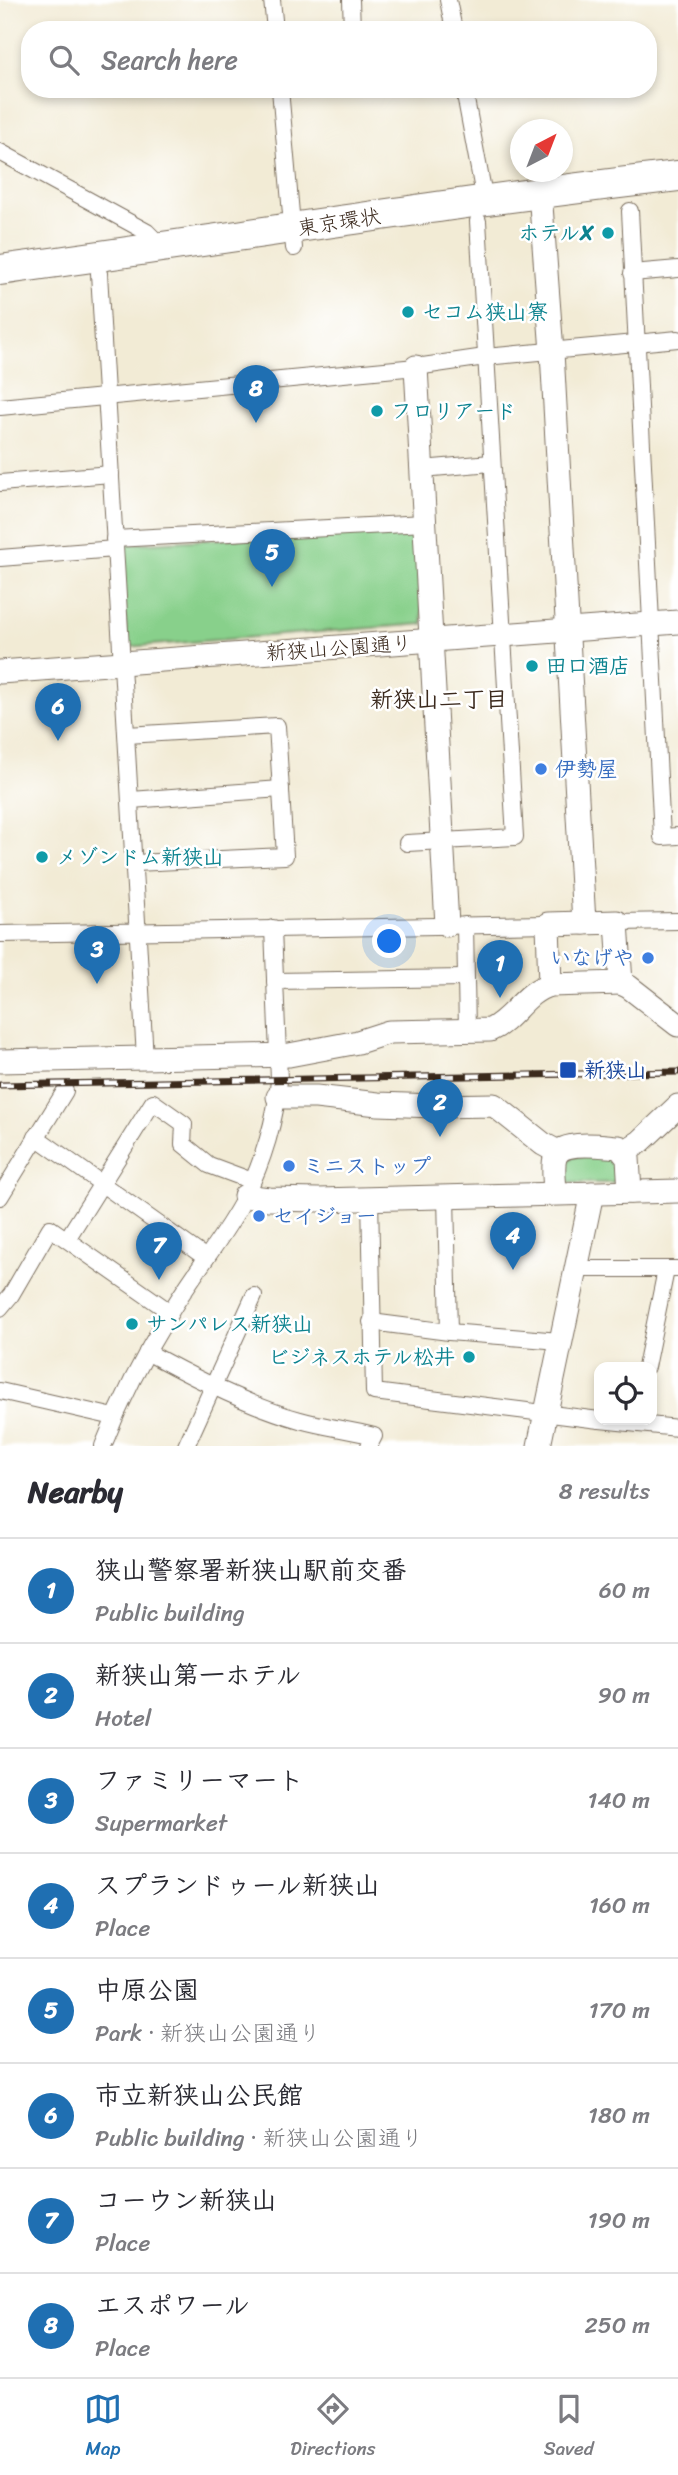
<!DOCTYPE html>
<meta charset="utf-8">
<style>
:root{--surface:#fff;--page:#f2f2f3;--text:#2b2b33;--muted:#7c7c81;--line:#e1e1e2;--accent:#1f6fb2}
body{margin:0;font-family:Sriracha,"Klee One",sans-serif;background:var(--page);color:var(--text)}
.controls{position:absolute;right:21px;bottom:21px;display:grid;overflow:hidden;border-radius:14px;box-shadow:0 4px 10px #0003}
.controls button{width:63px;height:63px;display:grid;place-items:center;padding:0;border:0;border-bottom:2px solid var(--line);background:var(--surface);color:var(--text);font:35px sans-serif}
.compass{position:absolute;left:510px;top:119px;width:63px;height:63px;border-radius:50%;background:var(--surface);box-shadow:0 4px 10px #0003;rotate:42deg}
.you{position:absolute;left:390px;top:942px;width:24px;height:24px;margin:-18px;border:5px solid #fff;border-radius:50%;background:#1a73e8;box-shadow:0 0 0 10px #1a73e833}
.badge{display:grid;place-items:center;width:46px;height:46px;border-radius:50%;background:var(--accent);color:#fff;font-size:23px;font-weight:700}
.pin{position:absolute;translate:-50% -58px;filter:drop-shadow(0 2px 4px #0008)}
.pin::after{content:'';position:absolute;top:37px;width:24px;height:21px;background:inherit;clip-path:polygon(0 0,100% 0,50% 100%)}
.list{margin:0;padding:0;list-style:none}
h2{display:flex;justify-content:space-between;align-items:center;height:91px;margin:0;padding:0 28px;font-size:30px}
h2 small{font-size:23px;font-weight:400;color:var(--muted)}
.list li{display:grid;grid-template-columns:46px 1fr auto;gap:21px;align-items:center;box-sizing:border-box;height:105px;padding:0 28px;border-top:2px solid var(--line)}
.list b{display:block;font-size:26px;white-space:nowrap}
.list p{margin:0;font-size:23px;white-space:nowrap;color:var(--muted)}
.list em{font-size:23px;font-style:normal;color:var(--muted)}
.icon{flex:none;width:38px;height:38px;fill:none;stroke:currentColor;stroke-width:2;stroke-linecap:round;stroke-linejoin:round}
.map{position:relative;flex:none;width:678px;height:1446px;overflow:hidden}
.search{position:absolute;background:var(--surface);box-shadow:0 4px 10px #0003;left:21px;right:21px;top:21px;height:77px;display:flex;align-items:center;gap:18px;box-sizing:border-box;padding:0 24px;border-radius:28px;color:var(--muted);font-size:26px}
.sheet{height:931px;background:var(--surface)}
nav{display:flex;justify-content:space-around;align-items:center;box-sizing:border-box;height:98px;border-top:2px solid var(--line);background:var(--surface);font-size:19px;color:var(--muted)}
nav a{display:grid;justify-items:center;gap:4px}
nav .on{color:var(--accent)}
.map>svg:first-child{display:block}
.green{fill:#88d08b;stroke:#627d54;stroke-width:2}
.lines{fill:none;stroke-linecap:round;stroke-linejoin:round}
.street-casing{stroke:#7b6e5e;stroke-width:18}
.secondary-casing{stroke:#7b6e5e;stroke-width:25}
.highway-casing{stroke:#7b6e5e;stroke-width:32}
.street{stroke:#fff;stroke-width:16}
.secondary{stroke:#fff;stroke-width:23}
.highway{stroke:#fff;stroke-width:30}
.rail-casing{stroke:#3b2a1e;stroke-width:7}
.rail{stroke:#fff;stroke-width:4.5;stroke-dasharray:13;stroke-linecap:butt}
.culture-dot{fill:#0f9aa8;stroke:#fff;stroke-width:2.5}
.shop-dot{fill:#3f7fe0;stroke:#fff;stroke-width:2.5}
.transit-dot{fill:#1a4fb4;stroke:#fff;stroke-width:2.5}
.labels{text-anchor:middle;stroke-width:5;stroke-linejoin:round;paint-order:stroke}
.street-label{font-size:21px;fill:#3b2a1e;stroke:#fff}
.culture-label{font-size:21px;font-weight:bold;fill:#0d838f;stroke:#fff;text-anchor:start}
.shop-label{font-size:21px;font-weight:bold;fill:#366cbe;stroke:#fff;text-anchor:start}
.transit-label{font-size:21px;font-weight:bold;fill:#164399;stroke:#fff;text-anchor:start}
.neighbourhood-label{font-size:23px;font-weight:bold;fill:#3b2a1e;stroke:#fff}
</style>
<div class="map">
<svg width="678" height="1446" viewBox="0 0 678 1446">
<rect width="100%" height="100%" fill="#fff"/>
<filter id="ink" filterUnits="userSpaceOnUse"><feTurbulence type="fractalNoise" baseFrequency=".0143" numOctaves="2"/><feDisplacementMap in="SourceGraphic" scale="14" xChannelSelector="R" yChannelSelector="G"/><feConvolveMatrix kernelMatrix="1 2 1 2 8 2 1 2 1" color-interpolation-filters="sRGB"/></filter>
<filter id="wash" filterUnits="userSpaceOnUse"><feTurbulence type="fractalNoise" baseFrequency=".00686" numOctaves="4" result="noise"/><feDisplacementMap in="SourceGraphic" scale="28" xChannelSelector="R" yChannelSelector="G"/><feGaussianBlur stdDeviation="1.57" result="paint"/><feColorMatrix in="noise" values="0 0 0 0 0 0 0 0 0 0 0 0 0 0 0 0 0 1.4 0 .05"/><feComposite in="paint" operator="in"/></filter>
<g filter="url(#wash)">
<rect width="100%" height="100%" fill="#f2ebd5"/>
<g class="green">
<polygon points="413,529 417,533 423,624 127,647 121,551 127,544"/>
<path d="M575 1156 613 1157 618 1162 620 1175 613 1183H567C558 1172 564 1161 575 1156Z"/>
</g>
</g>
<g filter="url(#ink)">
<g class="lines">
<defs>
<g id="street">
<polyline points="272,0 275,30"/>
<polyline points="351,0 352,30"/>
<polyline points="448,0 454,30"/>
<polyline points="280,89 294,248"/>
<polyline points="464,89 485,201"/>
<polyline points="0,152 147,232 155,240 157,250"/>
<polyline points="630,211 662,837 678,836"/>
<polyline points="99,273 145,1058"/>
<polyline points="632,273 678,269"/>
<polyline points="0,407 416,367 485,357 678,339"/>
<polyline points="422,469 491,463"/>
<polyline points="0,483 111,474"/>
<polyline points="114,539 425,523"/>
<polyline points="0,558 115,549"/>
<polyline points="127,735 277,726 285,856 135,863"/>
<polyline points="131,800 281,789"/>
<polyline points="407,843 515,837 478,221"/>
<polyline points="617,922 678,921"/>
<polyline points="465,925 467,1030"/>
<polyline points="0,934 548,924"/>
<polyline points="275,981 465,978"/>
<polyline points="36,1137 206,1258"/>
<polyline points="446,1196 449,1332"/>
<polyline points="0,1197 65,1091"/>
<polyline points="370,1198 374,1392 599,1420"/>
<polyline points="67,1239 153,1102 184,1124 183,1144 209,1165 252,1181"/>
<polyline points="576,1269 678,1269"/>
<polyline points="0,1308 11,1295 50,1228 170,1312"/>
<polyline points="371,1322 449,1332 560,1341"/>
<path d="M147 1352C194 1378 249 1406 300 1420 325 1427 350 1430 374 1436L369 1446"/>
<polyline points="646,1367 666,1270"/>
<polyline points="0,1391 114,1417"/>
<polyline points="600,1420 678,1428"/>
<path d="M103 1446C121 1400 144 1355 170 1313 193 1273 224 1238 245 1197 263 1162 276 1119 279 1080L273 928"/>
<polyline points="186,1446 254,1296"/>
</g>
<g id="secondary">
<polyline points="540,192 552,352 584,923"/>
<polyline points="416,367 447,925"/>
<polyline points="0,672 678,622"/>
<polygon points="617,922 621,983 550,985 548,924"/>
<polyline points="621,983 629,987 678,1025"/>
<path d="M0 1061 289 1055 358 1042 389 1032 490 1030C513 1020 525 991 550 985"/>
<polyline points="278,1097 316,1097 378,1104 435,1106 494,1105 543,1144 558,1152"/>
<polyline points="624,1152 640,1142 678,1106"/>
<path d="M555 1193C555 1182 552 1168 555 1158 560 1139 603 1146 619 1147L628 1158 630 1192"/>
<polyline points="245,1196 269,1199 319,1200 678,1191"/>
<polyline points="539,1446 592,1193"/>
</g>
<path id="highway" d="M0 270C226 239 451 202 678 176"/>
</defs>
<use href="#street" class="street-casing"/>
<use href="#secondary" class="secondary-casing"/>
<use href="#highway" class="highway-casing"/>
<use href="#street" class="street"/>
<use href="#secondary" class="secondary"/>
<use href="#highway" class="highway"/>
<defs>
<polyline id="rail" points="0,1085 678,1072"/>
</defs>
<use href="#rail" class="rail-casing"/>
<use href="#rail" class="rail"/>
</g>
</g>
<g class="culture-dot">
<circle cx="608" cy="233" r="7"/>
<circle cx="408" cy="312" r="7"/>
<circle cx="377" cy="411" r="7"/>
<circle cx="532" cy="666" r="7"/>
<circle cx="42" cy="857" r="7"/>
<circle cx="132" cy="1324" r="7"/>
<circle cx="469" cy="1357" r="7"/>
</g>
<g class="shop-dot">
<circle cx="541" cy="769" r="7"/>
<circle cx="648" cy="958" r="7"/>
<circle cx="289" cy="1166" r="7"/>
<circle cx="259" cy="1216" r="7"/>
</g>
<rect class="transit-dot" x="559" y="1061" width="18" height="18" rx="3.5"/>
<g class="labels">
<g class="street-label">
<text transform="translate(339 222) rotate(-9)" y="7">東京環状</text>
<text transform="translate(339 648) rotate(-4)" y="7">新狭山公園通り</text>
</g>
<g class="culture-label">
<text x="594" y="240" text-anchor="end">ホテルX</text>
<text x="422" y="319">セコム狭山寮</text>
<text x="391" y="418">フロリアード</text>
<text x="546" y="673">田口酒店</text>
<text x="56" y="864">メゾンドム新狭山</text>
<text x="146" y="1331">サンパレス新狭山</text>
<text x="455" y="1364" text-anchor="end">ビジネスホテル松井</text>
</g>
<g class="shop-label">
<text x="555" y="776">伊勢屋</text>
<text x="634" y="965" text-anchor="end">いなげや</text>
<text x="303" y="1173">ミニストップ</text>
<text x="273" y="1223">セイジョー</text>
</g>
<g class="transit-label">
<text x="584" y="1077">新狭山</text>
</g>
<g class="neighbourhood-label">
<text x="439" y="707">新狭山二丁目</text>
</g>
</g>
</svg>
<div class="controls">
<button><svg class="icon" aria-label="locate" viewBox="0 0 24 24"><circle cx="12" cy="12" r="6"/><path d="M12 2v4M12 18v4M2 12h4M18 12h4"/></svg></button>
</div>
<svg class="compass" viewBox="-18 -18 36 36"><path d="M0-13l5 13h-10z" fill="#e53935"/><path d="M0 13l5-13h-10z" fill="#7c7c81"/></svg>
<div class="you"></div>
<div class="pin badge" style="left:500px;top:998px">1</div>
<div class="pin badge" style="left:440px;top:1137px">2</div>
<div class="pin badge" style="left:97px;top:984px">3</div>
<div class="pin badge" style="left:513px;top:1270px">4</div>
<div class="pin badge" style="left:272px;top:587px">5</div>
<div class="pin badge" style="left:58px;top:741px">6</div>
<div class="pin badge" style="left:159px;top:1280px">7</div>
<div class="pin badge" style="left:256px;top:423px">8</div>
<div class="search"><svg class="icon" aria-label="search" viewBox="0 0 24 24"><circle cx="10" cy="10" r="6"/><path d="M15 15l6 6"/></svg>Search here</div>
</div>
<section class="sheet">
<h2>Nearby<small>8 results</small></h2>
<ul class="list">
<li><span class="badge">1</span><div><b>狭山警察署新狭山駅前交番</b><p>Public building</p></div><em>60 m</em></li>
<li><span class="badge">2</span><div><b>新狭山第一ホテル</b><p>Hotel</p></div><em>90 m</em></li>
<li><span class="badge">3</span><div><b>ファミリーマート</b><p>Supermarket</p></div><em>140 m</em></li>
<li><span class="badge">4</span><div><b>スプランドゥール新狭山</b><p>Place</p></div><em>160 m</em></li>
<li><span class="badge">5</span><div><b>中原公園</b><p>Park · 新狭山公園通り</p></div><em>170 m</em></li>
<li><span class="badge">6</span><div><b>市立新狭山公民館</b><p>Public building · 新狭山公園通り</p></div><em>180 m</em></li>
<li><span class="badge">7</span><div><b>コーウン新狭山</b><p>Place</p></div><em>190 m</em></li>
<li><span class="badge">8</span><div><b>エスポワール</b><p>Place</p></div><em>250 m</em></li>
</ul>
</section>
<nav>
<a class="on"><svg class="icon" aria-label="map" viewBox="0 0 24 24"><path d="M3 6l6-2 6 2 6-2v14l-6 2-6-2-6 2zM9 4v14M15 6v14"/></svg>Map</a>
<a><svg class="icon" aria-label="directions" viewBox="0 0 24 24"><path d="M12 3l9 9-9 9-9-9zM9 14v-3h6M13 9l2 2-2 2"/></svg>Directions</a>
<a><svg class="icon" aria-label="saved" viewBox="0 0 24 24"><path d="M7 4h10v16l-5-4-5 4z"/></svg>Saved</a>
</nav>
